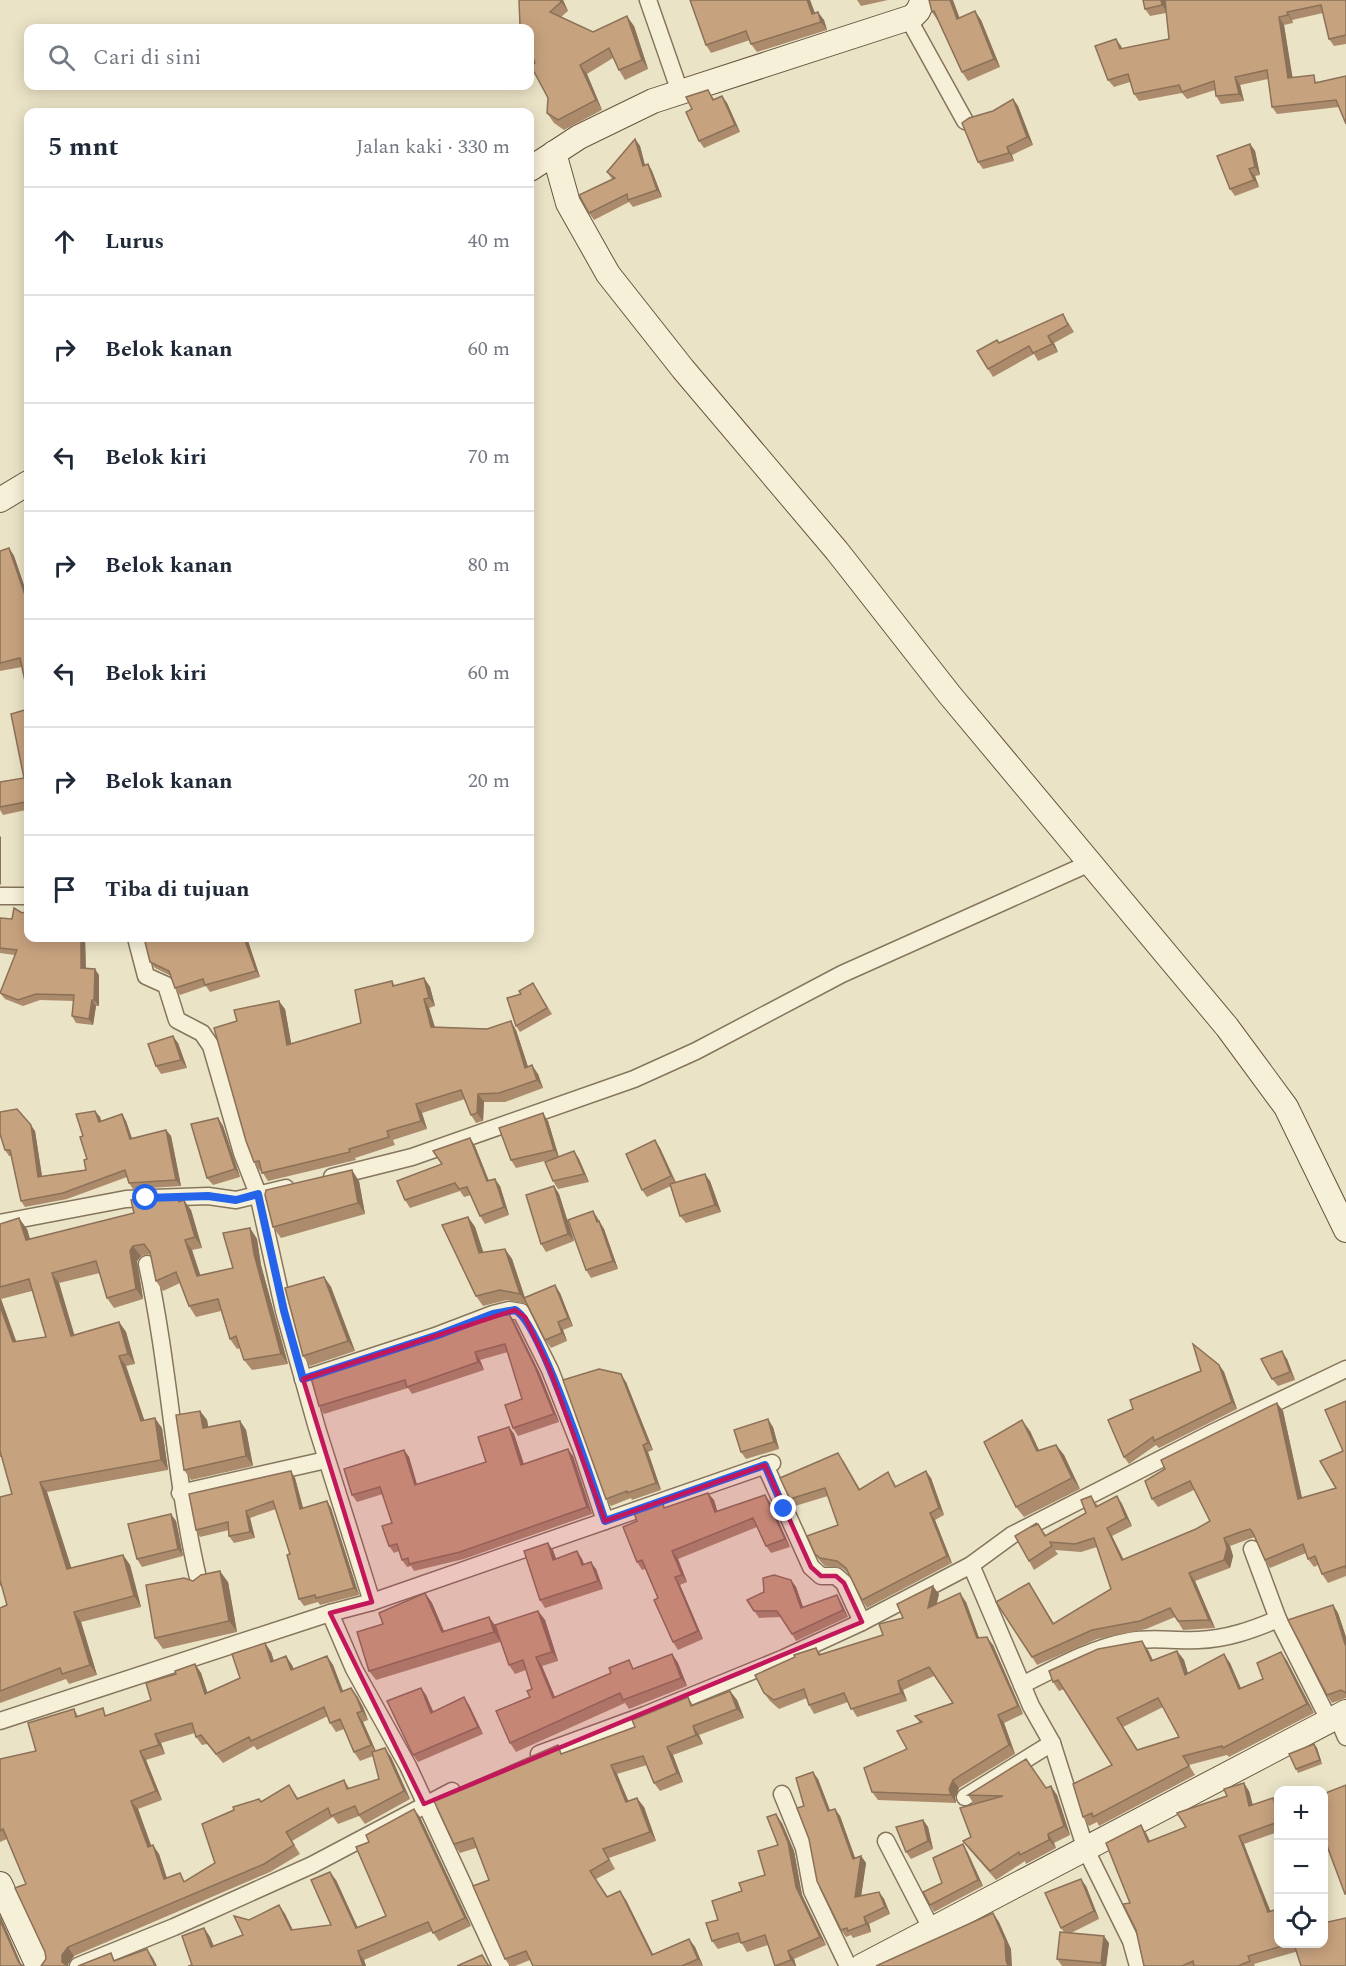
<!DOCTYPE html>
<html lang="id">
<meta charset="utf-8">
<style>
:root{--surface:#fff;--page:#f6f6f7;--text:#1f2937;--muted:#747a83;--line:#e0e1e3}
body{margin:0;font-family:Spectral,serif;background:var(--page);color:var(--text)}
.controls{position:absolute;right:18px;bottom:18px;display:grid;overflow:hidden;border-radius:12px;box-shadow:0 3px 15px #0003}
.controls button{width:54px;height:54px;display:grid;place-items:center;padding:0;border:0;border-bottom:2px solid var(--line);background:var(--surface);color:var(--text);font:30px sans-serif}
.stop{position:absolute;width:18px;height:18px;margin:-14px;border:4px solid #2563eb;border-radius:50%;background:#fff}
.stop.end{background:#2563eb;border-color:#fff;box-shadow:0 2px 6px #0008}
.list{margin:0;padding:0;list-style:none}
h2{display:flex;justify-content:space-between;align-items:center;height:78px;margin:0;padding:0 24px;font-size:26px}
h2 small{font-size:20px;font-weight:400;color:var(--muted)}
.list li{display:grid;grid-template-columns:39px 1fr auto;gap:18px;align-items:center;box-sizing:border-box;height:108px;padding:0 24px;border-top:2px solid var(--line)}
.list b{display:block;font-size:22px;white-space:nowrap}
.list em{font-size:20px;font-style:normal;color:var(--muted)}
.icon{flex:none;width:33px;height:33px;fill:none;stroke:currentColor;stroke-width:2;stroke-linecap:round;stroke-linejoin:round}
.map{position:relative;flex:none;width:1346px;height:1966px;overflow:hidden}
.search{position:absolute;background:var(--surface);box-shadow:0 3px 15px #0003;left:24px;top:24px;width:510px;height:66px;display:flex;align-items:center;gap:15px;box-sizing:border-box;padding:0 21px;border-radius:12px;color:var(--muted);font-size:22px}
.panel{position:absolute;background:var(--surface);box-shadow:0 3px 15px #0003;left:24px;top:108px;width:510px;height:834px;border-radius:12px}
.map>svg:first-child{display:block}
.lines{fill:none;stroke-linecap:round;stroke-linejoin:round}
.street-casing{stroke:#85755d;stroke-width:19}
.secondary-casing{stroke:#675640;stroke-width:26}
.street{stroke:#f7f0d8;stroke-width:16}
.secondary{stroke:#f7f0d8;stroke-width:24}
.wall{fill:#ab8b6c;fill-rule:evenodd}
.shaded-wall{fill:#8b7158}
.building{fill:#c7a27e;stroke:#8b7158;stroke-width:1.5;fill-rule:evenodd}
.route{stroke:#2563eb;stroke-width:8}
.marked{fill:#c2185b;fill-opacity:0.2;stroke:#c2185b;stroke-width:4.5;stroke-linejoin:round}
</style>
<div class="map">
<svg width="1346" height="1966" viewBox="0 0 1346 1966">
<rect width="100%" height="100%" fill="#ebe3c6"/>
<g class="lines">
<defs>
<g id="street">
<polyline points="648,0 680,92"/>
<polyline points="908,18 965,121"/>
<polyline points="0,896 28,896"/>
<polyline points="136,938 146,976 166,985 177,1020 202,1033 211,1046 242,1153 258,1194 284,1311 317,1428 372,1602"/>
<polyline points="332,1177 412,1157 634,1079 696,1051 842,974 1090,863"/>
<polyline points="0,1223 126,1199 208,1196 236,1200 286,1188"/>
<path d="M147 1264C170 1369 174 1477 199 1582"/>
<polyline points="303,1379 438,1335 493,1314 509,1310 521,1312 550,1370 582,1451 605,1521"/>
<polyline points="765,1465 811,1567 821,1576 836,1576 844,1583 862,1622"/>
<polyline points="180,1493 326,1460"/>
<polyline points="1252,1549 1278,1619 1329,1720"/>
<polyline points="971,1565 1031,1706 1052,1743 1086,1850 1131,1941 1138,1966"/>
<polyline points="330,1613 354,1669 408,1766 501,1966"/>
<path d="M1022 1685C1056 1668 1091 1648 1129 1641 1152 1637 1174 1641 1198 1640 1227 1639 1252 1630 1278 1619"/>
<polyline points="1337,1716 1346,1737"/>
<polyline points="0,1721 330,1613 372,1602 772,1463"/>
<polyline points="539,1754 645,1715 784,1658 862,1622 971,1565 1012,1535 1214,1432 1346,1369"/>
<polyline points="782,1794 804,1848 812,1891 848,1966"/>
<polyline points="965,1797 1052,1743"/>
<polyline points="886,1841 932,1930"/>
<polyline points="78,1966 174,1927 312,1865 452,1791"/>
</g>
<g id="secondary">
<polyline points="554,153 568,203 608,274 683,369 837,551 949,694 1227,1027 1286,1107 1346,1230"/>
<polyline points="530,169 579,137 653,101 912,17 918,11 923,0"/>
<polyline points="0,500 28,483"/>
<polyline points="0,1884 38,1966"/>
<polyline points="862,1966 1346,1712"/>
</g>
</defs>
<use href="#street" class="street-casing"/>
<use href="#secondary" class="secondary-casing"/>
<use href="#street" class="street"/>
<use href="#secondary" class="secondary"/>
</g>
<g class="wall">
<polygon points="563,0 568,11 561,17 593,32 634,26 648,69 625,80 619,70 613,58 587,74 602,110 564,130 554,123 547,113 548,98 535,63 530,28"/>
<polygon points="690,0 810,0 815,13 824,20 827,30 757,52 751,44 750,40 711,53 706,45"/>
<polygon points="857,0 888,0 861,6"/>
<polygon points="929,0 959,18 981,20 1000,67 968,81 962,72 938,21 932,12"/>
<polygon points="1143,0 1346,0 1346,44 1334,46 1329,39 1323,13 1292,20 1293,23 1284,25 1292,78 1319,82 1346,76 1339,107 1277,114 1272,107 1268,79 1240,85 1244,101 1221,104 1216,96 1215,90 1187,99 1182,93 1139,101 1134,94 1130,82 1114,87 1108,80 1121,46 1122,49 1169,39 1166,13 1150,16 1145,9"/>
<polygon points="708,90 714,99 722,96 727,103 740,132 704,148 699,141 692,109"/>
<polygon points="1013,99 1018,106 1033,145 1012,155 1014,161 983,169 978,162 993,111"/>
<polygon points="635,139 640,146 645,165 648,164 652,171 662,197 633,207 629,202 594,220 589,213 612,179 607,172"/>
<polygon points="1250,144 1255,151 1260,175 1255,176 1259,187 1235,196 1230,189"/>
<polygon points="1068,322 1074,332 1054,343 1058,352 1038,361 1034,354 993,377 988,369 999,343"/>
<polygon points="9,548 14,556 28,597 22,667 0,671 0,551"/>
<polygon points="28,709 28,844 26,810 3,815 0,810 0,782 24,778"/>
<polygon points="0,918 28,938 85,938 86,968 99,975 99,1006 96,1006 93,1025 76,1023 72,1016 74,1001 40,1000 23,1006 5,999 0,993 15,955 0,953"/>
<polygon points="144,938 247,938 260,977 210,992 206,986 180,995 175,988 171,976 155,968 150,962"/>
<polygon points="424,978 430,987 435,1006 429,1008 435,1027 516,1030 528,1067 538,1074 543,1088 505,1102 484,1102 483,1121 476,1123 471,1115 465,1099 422,1113 427,1129 393,1140 395,1145 355,1158 356,1160 268,1181 261,1170 260,1171 254,1162 237,1021 285,1009 291,1044 361,1023 392,981 395,986"/>
<polygon points="537,989 552,1014 520,1032 516,1026"/>
<polygon points="178,1043 187,1068 161,1074 156,1066"/>
<polygon points="95,1111 100,1117 101,1121 122,1114 126,1121 132,1138 166,1130 171,1136 181,1186 133,1189 129,1183 127,1177 67,1199 25,1207 21,1201 11,1156 9,1156 5,1150 35,1131 42,1176 86,1170 87,1159 83,1136"/>
<polygon points="218,1118 223,1126 240,1177 213,1185 207,1178"/>
<polygon points="548,1121 559,1157 574,1151 579,1159 589,1182 558,1189 553,1181 553,1159 516,1168 511,1160"/>
<polygon points="475,1146 489,1181 500,1186 509,1215 485,1224 480,1216 471,1195 464,1197 460,1191 410,1208 405,1200 442,1164"/>
<polygon points="660,1148 676,1182 710,1181 721,1212 686,1223 680,1216 671,1186 647,1197 642,1190"/>
<polygon points="359,1181 365,1214 281,1238 273,1227"/>
<polygon points="554,1186 559,1194 574,1241 546,1252 541,1244"/>
<path d="M180 1201 191 1210 202 1248 192 1250 200 1275 233 1268 250 1228 257 1239 261 1265 288 1364 252 1370 244 1360 240 1348 237 1349 230 1339 221 1311 196 1317 189 1306 180 1283 163 1291 156 1281 151 1254 141 1256 137 1261 143 1299 114 1308 107 1298 100 1273 59 1283 74 1335 119 1322 126 1332 135 1364 126 1366 144 1420 162 1428 168 1470 47 1492 71 1568 123 1555 130 1565 141 1607 81 1622 97 1675 69 1684 66 1679 0 1703V1608L7 1605 2 1586H0V1497L12 1494 2 1457H0V1224L27 1229 30 1239ZM32 1291 46 1337 16 1341 1 1299Z"/>
<polygon points="593,1211 604,1229 618,1269 591,1278 586,1270"/>
<polygon points="468,1217 475,1227 483,1253 505,1249 512,1259 525,1298 560,1293 573,1326 563,1330 567,1341 551,1348 545,1340 527,1304 507,1300 483,1306 476,1296"/>
<polygon points="324,1277 331,1287 355,1351 310,1366 303,1356"/>
<polygon points="514,1321 540,1374 559,1422 518,1436 513,1428 522,1399 508,1352 480,1360 484,1370 412,1394 408,1388 324,1414 319,1406"/>
<polygon points="1287,1359 1295,1380 1278,1386 1272,1379"/>
<polygon points="1219,1365 1224,1372 1237,1409 1159,1448 1156,1445 1129,1464 1124,1457 1133,1409"/>
<polygon points="626,1382 653,1450 648,1452 661,1490 632,1500 631,1498 611,1506 606,1499"/>
<polygon points="1346,1401 1346,1576 1328,1583 1322,1574 1318,1565 1314,1567 1308,1559 1306,1553 1270,1568 1265,1560 1255,1537 1249,1539 1230,1546 1233,1556 1230,1568 1195,1581 1215,1628 1183,1630 1175,1617 1146,1629 1097,1639 1037,1665 1032,1657 1034,1591 1054,1624 1111,1589 1097,1547 1081,1552 1055,1550 1058,1554 1034,1570 1029,1561 1015,1536 1037,1523 1046,1535 1086,1513 1091,1496 1098,1506 1117,1496 1122,1504 1132,1526 1112,1536 1124,1560 1196,1529 1210,1521 1194,1490 1158,1507 1152,1499 1165,1469 1277,1403 1283,1411 1302,1498 1336,1488 1343,1451"/>
<polygon points="200,1411 207,1420 208,1427 240,1421 246,1430 253,1466 191,1480 184,1470"/>
<polygon points="509,1427 514,1434 524,1464 573,1456 592,1514 464,1559 414,1571 411,1566 407,1567 402,1560 399,1551 394,1553 389,1546 392,1523 383,1494 357,1502 352,1495 404,1450 409,1457 417,1484 486,1462"/>
<polygon points="773,1427 779,1449 746,1459 741,1452"/>
<polygon points="1030,1431 1039,1450 1056,1445 1064,1455 1080,1489 1024,1517 1016,1507"/>
<polygon points="843,1460 860,1489 893,1480 896,1486 931,1478 944,1515 935,1520 952,1563 867,1608 862,1600 848,1573 842,1568 825,1566 820,1561 815,1554 838,1525 828,1496 795,1506 790,1499"/>
<polygon points="295,1478 303,1508 327,1501 331,1508 359,1595 320,1605 318,1602 304,1606 299,1599 290,1554 276,1509 250,1518 255,1538 234,1543 229,1536 229,1530 200,1537 196,1530"/>
<polygon points="714,1500 717,1511 770,1502 790,1547 771,1553 766,1546 757,1527 678,1559 687,1582 680,1585 703,1639 678,1650 673,1642 658,1598 645,1569 642,1570 637,1562 637,1521 666,1507"/>
<polygon points="176,1521 183,1556 142,1567 137,1559"/>
<polygon points="553,1550 556,1559 577,1551 582,1559 584,1564 596,1569 603,1589 545,1608 540,1600"/>
<polygon points="791,1580 796,1587 803,1607 841,1602 848,1617 796,1641 782,1617 759,1618 747,1600"/>
<polygon points="193,1581 228,1582 237,1632 163,1649 155,1638"/>
<polygon points="425,1593 432,1603 444,1631 489,1617 495,1625 538,1611 545,1620 558,1661 542,1666 555,1697 672,1654 678,1663 687,1686 629,1709 625,1703 516,1752 510,1743 530,1697 532,1689 526,1670 515,1674 509,1665 498,1635 500,1642 376,1680 369,1671 383,1624"/>
<polygon points="939,1594 936,1604 966,1602 979,1638 993,1645 1023,1714 1004,1723 1015,1754 959,1788 955,1797 956,1803 878,1800 872,1792 907,1749 920,1723 915,1716 953,1703 934,1676 903,1690 907,1701 857,1717 848,1702 814,1714 809,1705 807,1698 779,1709 770,1701 764,1693 816,1648 821,1654 883,1635 903,1618"/>
<polygon points="1333,1605 1338,1613 1346,1637 1346,1698 1332,1703 1327,1695"/>
<path d="M1148 1650 1153 1660 1177 1651 1184 1660 1188 1673 1230 1663 1241 1688 1263 1679 1281 1652 1287 1661 1314 1713 1229 1757 1227 1755 1189 1765 1195 1775 1099 1826 1097 1822 1089 1826 1083 1817 1112 1765 1064 1689 1059 1691 1053 1682ZM1163 1707 1179 1737 1138 1750 1123 1727Z"/>
<path d="M271 1652 274 1661 286 1656 294 1669 327 1656 333 1665 343 1692 351 1688 358 1697 363 1707 368 1720 363 1722 376 1751 391 1757 410 1799 365 1824 359 1816 338 1824 333 1817 292 1841 300 1854 270 1872 74 1956 68 1964V1966L46 1959 45 1952 26 1884 7 1839 0 1842V1759L36 1751 74 1709 78 1716 107 1715 151 1700 176 1674 195 1664 201 1673 207 1692 240 1678ZM328 1716 330 1723 336 1732 344 1729 354 1752 360 1761 373 1756 379 1779 350 1789 344 1780 298 1798 289 1785 261 1802 215 1863 185 1881 167 1878 159 1854 151 1846 138 1809 162 1800 146 1760 165 1754 161 1743 195 1733 196 1737 202 1745 207 1744 223 1763 254 1746 257 1750Z"/>
<polygon points="421,1688 426,1695 433,1712 469,1705 483,1734 418,1762 413,1755"/>
<polygon points="730,1691 737,1700 744,1718 699,1735 703,1744 673,1755 683,1782 660,1791 654,1783 647,1765 617,1774 629,1802 644,1807 656,1841 609,1858 615,1869 596,1879 608,1897 626,1900 653,1955 689,1939 695,1947 703,1966 533,1966 530,1960 515,1966 510,1966 505,1959 489,1880 476,1848 460,1853 454,1844 563,1753 635,1727 688,1697 693,1705"/>
<polygon points="1314,1744 1317,1748 1322,1764 1298,1773 1296,1769"/>
<polygon points="818,1779 830,1811 835,1809 840,1816 855,1858 861,1856 866,1863 861,1896 879,1892 884,1899 890,1914 869,1924 871,1932 853,1938 851,1935 846,1937 841,1930 804,1806"/>
<polygon points="1046,1788 1057,1795 1070,1835 1054,1843 1056,1848 1026,1864 1025,1861 996,1880 969,1849 963,1841 971,1837 976,1804 974,1804 968,1795"/>
<polygon points="1249,1791 1253,1805 1278,1805 1278,1832 1244,1844 1278,1944 1323,1944 1254,1964 1255,1966 1144,1966 1130,1903 1146,1833 1150,1841 1186,1827"/>
<polygon points="420,1817 471,1926 439,1941 432,1931 364,1960 366,1966 188,1966 192,1965 204,1928 210,1937 214,1946 243,1935 249,1920 279,1905 285,1914 293,1930 331,1925 336,1880 358,1928 386,1916"/>
<polygon points="923,1820 928,1827 933,1849 911,1859 906,1852"/>
<polygon points="782,1823 794,1851 802,1895 826,1945 794,1959 796,1966 775,1966 768,1945 747,1952 741,1942 718,1949 712,1941 718,1920 765,1875 778,1845"/>
<polygon points="967,1851 983,1886 934,1912 930,1905 942,1883"/>
<polygon points="1086,1886 1099,1919 1071,1933 1109,1943 1106,1966 1062,1966 1057,1959 1064,1932 1061,1928"/>
</g>
<g class="shaded-wall">
<polygon points="560,0 563,0 568,11 561,2"/>
<polygon points="807,0 810,0 818,22 812,14"/>
<polygon points="950,0 953,0 963,27 957,19"/>
<polygon points="1161,0 1165,0 1167,12 1162,5"/>
<polygon points="975,11 981,20 1000,67 994,59"/>
<polygon points="818,12 824,20 827,30 821,22"/>
<polygon points="1287,12 1292,20 1293,23 1288,15"/>
<polygon points="627,16 634,26 648,69 642,60"/>
<polygon points="1279,17 1284,25 1294,86 1288,78"/>
<polygon points="1116,39 1121,46 1125,57 1120,49"/>
<polygon points="580,65 587,74 602,110 596,100"/>
<polygon points="1235,77 1240,85 1244,101 1239,94"/>
<polygon points="722,96 727,103 740,132 735,125"/>
<polygon points="1013,99 1018,106 1033,145 1027,137"/>
<polygon points="635,139 640,146 647,173 643,166"/>
<polygon points="1250,144 1255,151 1260,175 1255,167"/>
<polygon points="1007,147 1012,155 1014,161 1009,153"/>
<polygon points="648,164 652,171 662,197 657,190"/>
<polygon points="1249,169 1255,176 1259,187 1254,180"/>
<polygon points="1048,336 1054,343 1058,352 1052,344"/>
<polygon points="9,548 14,556 28,597 26,598"/>
<polygon points="0,836 1,837 1,885 0,884"/>
<polygon points="81,938 85,938 86,975 81,968"/>
<polygon points="244,938 247,938 260,977 256,971"/>
<polygon points="95,969 99,975 99,1006 94,1000"/>
<polygon points="424,978 430,987 435,1006 429,998"/>
<polygon points="424,999 429,1008 437,1035 431,1027"/>
<polygon points="92,1000 96,1006 93,1025 89,1019"/>
<polygon points="279,1001 285,1009 293,1053 287,1045"/>
<polygon points="511,1021 516,1030 531,1076 525,1068"/>
<polygon points="173,1036 178,1043 187,1068 181,1060"/>
<polygon points="532,1065 538,1074 543,1088 537,1080"/>
<polygon points="478,1094 484,1102 483,1121 477,1113"/>
<polygon points="416,1104 422,1113 427,1129 421,1121"/>
<polygon points="95,1111 100,1117 103,1128 99,1122"/>
<polygon points="543,1113 548,1121 559,1158 554,1150"/>
<polygon points="122,1114 126,1121 134,1145 130,1139"/>
<polygon points="218,1118 223,1126 240,1177 235,1169"/>
<polygon points="31,1125 35,1131 43,1183 38,1177"/>
<polygon points="166,1130 171,1136 181,1186 176,1180"/>
<polygon points="470,1138 475,1146 492,1189 487,1181"/>
<polygon points="655,1140 660,1148 676,1184 671,1176"/>
<polygon points="574,1151 579,1159 589,1182 584,1174"/>
<polygon points="352,1170 359,1181 365,1214 358,1203"/>
<polygon points="705,1174 710,1181 721,1212 715,1205"/>
<polygon points="495,1179 500,1186 509,1215 504,1207"/>
<polygon points="554,1186 559,1194 574,1241 568,1234"/>
<polygon points="184,1200 191,1210 202,1248 195,1237"/>
<polygon points="593,1211 598,1219 602,1230 597,1222"/>
<polygon points="468,1217 475,1227 487,1263 479,1253"/>
<polygon points="19,1218 27,1229 33,1250 26,1240"/>
<polygon points="599,1221 604,1229 618,1269 613,1261"/>
<polygon points="250,1228 257,1239 261,1265 288,1364 281,1354 254,1254"/>
<polygon points="185,1240 192,1250 204,1286 197,1276"/>
<polygon points="133,1246 141,1256 137,1261 143,1299 136,1289 130,1251"/>
<polygon points="505,1249 512,1259 527,1304 520,1294"/>
<polygon points="52,1273 59,1283 78,1347 71,1336"/>
<polygon points="324,1277 331,1287 355,1351 348,1341"/>
<polygon points="555,1285 560,1293 573,1326 568,1318"/>
<polygon points="0,1298 1,1299 20,1352 13,1342 0,1306"/>
<polygon points="509,1314 514,1321 540,1374 559,1422 554,1414"/>
<polygon points="119,1322 126,1332 135,1364 128,1354"/>
<polygon points="558,1322 563,1330 567,1341 562,1333"/>
<polygon points="1282,1351 1287,1359 1295,1380 1290,1372"/>
<polygon points="475,1352 480,1360 484,1370 478,1362"/>
<polygon points="119,1356 126,1366 148,1431 141,1421"/>
<polygon points="1219,1365 1224,1372 1237,1409 1232,1402"/>
<polygon points="621,1374 626,1382 653,1450 648,1443"/>
<polygon points="1277,1403 1283,1411 1304,1507 1298,1499"/>
<polygon points="200,1411 207,1420 210,1437 203,1428"/>
<polygon points="155,1418 162,1428 168,1470 161,1460"/>
<polygon points="768,1419 773,1427 779,1449 774,1442"/>
<polygon points="1022,1420 1030,1431 1044,1462 1037,1451"/>
<polygon points="240,1421 246,1430 253,1466 246,1456"/>
<polygon points="509,1427 514,1434 526,1471 521,1465"/>
<polygon points="643,1445 648,1452 661,1490 656,1483"/>
<polygon points="1056,1445 1064,1455 1080,1489 1072,1478"/>
<polygon points="568,1449 573,1456 592,1514 587,1507"/>
<polygon points="404,1450 409,1457 419,1492 415,1485"/>
<polygon points="291,1471 295,1478 305,1515 300,1509"/>
<polygon points="926,1471 931,1478 944,1515 939,1508"/>
<polygon points="40,1482 47,1492 75,1579 67,1569"/>
<polygon points="708,1493 714,1500 720,1520 715,1512"/>
<polygon points="765,1495 770,1502 790,1547 785,1539"/>
<polygon points="1117,1496 1122,1504 1132,1526 1126,1518"/>
<polygon points="327,1501 331,1508 359,1595 354,1588"/>
<polygon points="246,1511 250,1518 255,1538 250,1532"/>
<polygon points="930,1513 935,1520 952,1563 947,1556"/>
<polygon points="171,1514 176,1521 183,1556 178,1549"/>
<polygon points="1107,1528 1112,1536 1128,1569 1122,1560"/>
<polygon points="1224,1538 1230,1546 1233,1556 1230,1568 1224,1560"/>
<polygon points="548,1543 553,1550 559,1567 553,1560"/>
<polygon points="577,1551 582,1559 587,1572 582,1565"/>
<polygon points="672,1551 678,1559 687,1582 682,1575"/>
<polygon points="123,1555 130,1565 141,1607 134,1596"/>
<polygon points="591,1562 596,1569 603,1589 598,1581"/>
<polygon points="220,1571 228,1582 237,1632 229,1621"/>
<polygon points="1189,1573 1195,1581 1215,1628 1209,1620"/>
<polygon points="675,1577 680,1585 703,1639 698,1631"/>
<polygon points="791,1580 796,1587 806,1615 801,1608"/>
<polygon points="1029,1583 1034,1591 1059,1632 1053,1624"/>
<polygon points="933,1586 939,1594 934,1616 928,1608"/>
<polygon points="425,1593 432,1603 448,1641 442,1632"/>
<polygon points="960,1593 966,1602 982,1646 977,1638"/>
<polygon points="837,1595 841,1602 848,1617 843,1610"/>
<polygon points="1333,1605 1338,1613 1346,1637 1346,1645"/>
<polygon points="538,1611 545,1620 558,1661 552,1652"/>
<polygon points="74,1612 81,1622 97,1675 90,1665"/>
<polygon points="489,1617 496,1627 500,1642 494,1632"/>
<polygon points="987,1637 993,1645 1023,1714 1018,1706"/>
<polygon points="1142,1641 1148,1650 1157,1670 1151,1661"/>
<polygon points="265,1643 271,1652 277,1671 271,1662"/>
<polygon points="1177,1651 1184,1660 1191,1684 1185,1675"/>
<polygon points="1281,1652 1287,1661 1314,1713 1307,1704"/>
<polygon points="672,1654 678,1663 687,1686 681,1678"/>
<polygon points="1224,1654 1230,1663 1245,1698 1239,1689"/>
<polygon points="286,1656 292,1665 298,1679 291,1670"/>
<polygon points="327,1656 333,1665 347,1701 341,1692"/>
<polygon points="536,1657 542,1666 559,1707 553,1698"/>
<polygon points="195,1664 201,1673 211,1703 205,1694"/>
<polygon points="898,1681 903,1690 907,1701 901,1693"/>
<polygon points="351,1688 363,1707 368,1720 362,1711"/>
<polygon points="421,1688 426,1695 437,1720 431,1713"/>
<polygon points="730,1691 737,1700 744,1718 737,1709"/>
<polygon points="464,1697 469,1705 483,1734 478,1727"/>
<polygon points="357,1713 363,1722 377,1754 371,1745"/>
<polygon points="998,1715 1004,1723 1015,1754 1009,1745"/>
<polygon points="693,1726 699,1735 703,1744 696,1735"/>
<polygon points="155,1734 161,1743 165,1754 159,1745"/>
<polygon points="1314,1744 1317,1748 1322,1764 1320,1760"/>
<polygon points="667,1747 673,1755 683,1782 677,1773"/>
<polygon points="385,1748 391,1757 410,1799 404,1791"/>
<polygon points="140,1751 146,1760 162,1800 156,1791"/>
<polygon points="611,1765 617,1774 632,1811 626,1802"/>
<polygon points="813,1772 818,1779 833,1818 828,1811"/>
<polygon points="953,1780 959,1788 955,1797 956,1803 951,1795 949,1789"/>
<polygon points="1244,1783 1249,1791 1255,1814 1249,1806"/>
<polygon points="1051,1786 1057,1795 1070,1835 1064,1826"/>
<polygon points="637,1798 644,1807 656,1841 650,1832"/>
<polygon points="1273,1798 1278,1805 1278,1812"/>
<polygon points="131,1801 138,1809 155,1856 148,1847"/>
<polygon points="414,1809 420,1817 471,1926 465,1918"/>
<polygon points="835,1809 840,1816 858,1866 853,1859"/>
<polygon points="776,1814 782,1823 794,1851 802,1895 826,1945 820,1937 796,1887"/>
<polygon points="923,1820 928,1827 933,1849 928,1841"/>
<polygon points="1141,1825 1146,1833 1154,1850 1148,1842"/>
<polygon points="1048,1834 1054,1843 1056,1848 1049,1840"/>
<polygon points="1239,1836 1244,1844 1274,1920 1268,1912"/>
<polygon points="963,1844 967,1851 983,1886 978,1880"/>
<polygon points="153,1845 159,1854 170,1888 164,1879"/>
<polygon points="861,1856 866,1863 860,1904 855,1897"/>
<polygon points="330,1872 336,1880 362,1937 356,1928"/>
<polygon points="1081,1879 1086,1886 1099,1919 1094,1911"/>
<polygon points="620,1891 626,1900 658,1964 652,1955"/>
<polygon points="879,1892 884,1899 890,1914 885,1907"/>
<polygon points="279,1905 285,1914 297,1939 291,1930"/>
<polygon points="993,1913 999,1922 1011,1949 1012,1966 1008,1966 1006,1960"/>
<polygon points="0,1915 22,1966 19,1963 0,1920"/>
<polygon points="864,1917 869,1924 871,1932 866,1924"/>
<polygon points="204,1928 210,1937 217,1956 211,1947"/>
<polygon points="1104,1936 1109,1943 1106,1966 1102,1966 1101,1963"/>
<polygon points="689,1939 695,1947 703,1966 698,1959"/>
<polygon points="68,1947 74,1956 68,1964 68,1966 62,1962 62,1955"/>
<polygon points="147,1949 153,1958 157,1966 155,1966"/>
<polygon points="358,1951 364,1960 366,1966 363,1966"/>
<polygon points="788,1951 794,1959 796,1966 795,1966 791,1960"/>
</g>
<g class="building">
<polygon points="519,0 560,0 561,2 550,12 593,32 627,16 642,60 619,70 609,48 580,65 596,100 558,120 547,113 548,98 531,66 535,63 530,49 530,28 521,28 520,26"/>
<polygon points="690,0 807,0 812,14 818,12 821,22 751,44 746,31 706,45"/>
<polygon points="929,0 950,0 957,19 975,11 994,59 962,72 934,11 932,12"/>
<polygon points="1143,0 1161,0 1162,5 1145,9"/>
<polygon points="1165,0 1346,0 1346,35 1329,39 1321,5 1287,12 1288,15 1279,17 1288,78 1314,75 1315,83 1346,76 1346,124 1336,100 1272,107 1267,70 1235,77 1239,94 1216,96 1214,81 1182,92 1179,85 1134,94 1128,74 1108,80 1095,46 1116,39 1120,49 1169,39"/>
<polygon points="708,90 713,100 722,96 735,125 699,141 686,112 692,109 686,97"/>
<polygon points="1013,99 1027,137 1007,147 1009,153 978,162 962,123 969,118 993,111"/>
<polygon points="635,139 643,166 648,164 657,190 628,200 627,194 589,213 579,195 615,178 607,172"/>
<polygon points="1250,144 1255,167 1249,169 1254,180 1230,189 1217,156"/>
<polygon points="1063,314 1068,325 1048,336 1052,344 1033,353 1029,346 988,369 977,351 997,340 999,343"/>
<polygon points="9,548 26,598 28,597 28,695 20,658 0,663 0,551"/>
<polygon points="28,709 28,843 26,802 0,807 0,782 24,778 11,714"/>
<polygon points="14,908 22,913 28,911 28,938 81,938 81,968 95,969 94,1000 92,1000 89,1019 72,1016 74,995 36,994 18,1000 0,993 17,950 0,948 0,918 12,919"/>
<polygon points="144,938 244,938 256,971 205,985 203,979 175,988 169,971 150,962"/>
<polygon points="424,978 429,998 424,999 431,1027 487,1029 511,1021 525,1068 532,1065 537,1080 499,1093 478,1094 477,1113 471,1115 461,1090 416,1104 421,1121 387,1131 389,1137 349,1149 350,1152 262,1173 259,1161 254,1162 246,1141 214,1028 237,1021 234,1010 279,1001 287,1045 361,1023 355,990 392,981 393,986"/>
<polygon points="533,983 547,1008 516,1026 507,998 521,994 519,991"/>
<polygon points="173,1036 181,1060 156,1066 148,1044"/>
<polygon points="17,1109 31,1125 38,1177 86,1170 84,1160 87,1159 80,1137 83,1136 76,1114 95,1111 99,1122 122,1114 130,1139 166,1130 176,1180 129,1183 125,1170 63,1193 21,1201 10,1150 5,1150 0,1134 0,1112"/>
<polygon points="543,1113 554,1150 511,1160 499,1128"/>
<polygon points="218,1118 235,1169 207,1178 191,1124"/>
<polygon points="470,1138 487,1181 495,1179 504,1207 480,1216 467,1187 459,1189 455,1183 405,1200 397,1181 442,1164 433,1151"/>
<polygon points="655,1140 671,1176 642,1190 626,1154"/>
<polygon points="574,1151 584,1174 553,1181 545,1162"/>
<polygon points="352,1170 358,1203 273,1227 265,1195 266,1190"/>
<polygon points="705,1174 715,1205 680,1216 670,1184"/>
<polygon points="554,1186 568,1234 541,1244 526,1195"/>
<polygon points="178,1197 179,1202 184,1200 195,1237 185,1240 197,1276 233,1268 223,1233 250,1228 254,1254 281,1354 244,1360 236,1336 230,1339 218,1299 189,1306 176,1272 156,1281 150,1252 144,1244 133,1246 130,1251 136,1289 107,1298 96,1261 52,1273 71,1336 119,1322 128,1354 119,1356 141,1421 155,1418 161,1460 40,1482 67,1569 123,1555 134,1596 74,1612 90,1665 62,1674 60,1668 0,1691 0,1608 7,1605 0,1580 0,1497 12,1494 0,1451 0,1306 13,1342 46,1337 29,1279 0,1287 0,1224 19,1218 26,1240 134,1213 131,1200"/>
<polygon points="593,1211 597,1222 599,1221 613,1261 586,1270 568,1220"/>
<polygon points="468,1217 479,1253 505,1249 520,1294 500,1290 476,1296 442,1225"/>
<polygon points="324,1277 348,1341 303,1356 285,1288"/>
<polygon points="555,1285 568,1318 558,1322 562,1333 545,1340 524,1298"/>
<polygon points="504,1313 509,1314 535,1367 554,1414 513,1428 505,1405 522,1399 505,1344 475,1352 478,1362 427,1380 407,1387 405,1380 319,1406 311,1378"/>
<polygon points="1193,1344 1219,1365 1232,1402 1154,1441 1153,1437 1124,1457 1108,1420 1133,1409 1130,1400 1201,1371"/>
<polygon points="1282,1351 1290,1372 1272,1379 1261,1359"/>
<polygon points="599,1369 621,1374 648,1443 643,1445 656,1483 627,1493 627,1491 606,1499 563,1380"/>
<polygon points="1346,1401 1346,1569 1345,1566 1322,1574 1315,1556 1308,1559 1303,1544 1265,1560 1253,1533 1250,1529 1243,1531 1224,1538 1227,1548 1224,1560 1189,1573 1209,1620 1178,1621 1170,1608 1140,1621 1092,1630 1032,1657 996,1602 1029,1583 1053,1624 1111,1589 1094,1538 1075,1544 1050,1542 1052,1546 1029,1561 1015,1536 1037,1523 1031,1527 1038,1524 1045,1536 1086,1513 1081,1500 1091,1496 1096,1507 1117,1496 1126,1518 1107,1528 1122,1560 1196,1529 1210,1521 1190,1481 1152,1499 1145,1481 1165,1469 1161,1460 1277,1403 1298,1499 1336,1488 1320,1461 1343,1451 1325,1410"/>
<polygon points="200,1411 203,1428 240,1421 246,1456 184,1470 176,1415"/>
<polygon points="768,1419 774,1442 741,1452 734,1430"/>
<polygon points="1022,1420 1037,1451 1056,1445 1072,1478 1016,1507 984,1442"/>
<polygon points="509,1427 521,1465 568,1449 587,1507 460,1552 409,1564 408,1558 402,1560 397,1544 389,1546 382,1526 392,1523 380,1487 352,1495 344,1469 404,1450 415,1485 486,1462 478,1437"/>
<polygon points="838,1453 859,1490 888,1472 895,1487 926,1471 939,1508 930,1513 947,1556 862,1600 846,1568 837,1561 820,1558 815,1554 807,1536 838,1525 825,1488 790,1499 780,1478"/>
<polygon points="291,1471 300,1509 327,1501 354,1588 316,1598 315,1595 299,1599 287,1555 290,1554 273,1501 246,1511 250,1532 229,1536 228,1522 196,1530 189,1494"/>
<polygon points="708,1493 715,1512 765,1495 785,1539 766,1546 753,1518 672,1551 682,1575 675,1577 698,1631 673,1642 654,1600 658,1598 642,1560 637,1562 623,1527 637,1521 634,1513 663,1503 664,1508"/>
<polygon points="171,1514 178,1549 137,1559 128,1524"/>
<polygon points="548,1543 553,1560 577,1551 582,1565 591,1562 598,1581 540,1600 524,1551"/>
<polygon points="220,1571 229,1621 155,1638 146,1585 184,1578 193,1581 201,1575"/>
<polygon points="774,1575 791,1580 801,1608 837,1595 843,1610 792,1634 777,1611 754,1611 747,1600 764,1592 763,1578"/>
<polygon points="933,1586 928,1608 960,1593 977,1638 987,1637 1018,1706 998,1715 1009,1745 953,1780 949,1789 951,1795 872,1792 864,1768 907,1749 897,1731 922,1722 915,1716 953,1703 929,1667 898,1681 901,1693 851,1709 844,1693 809,1705 804,1689 774,1700 764,1693 755,1675 795,1657 794,1655 816,1648 819,1655 883,1635 879,1624 903,1618 897,1604"/>
<polygon points="425,1593 442,1632 489,1617 494,1632 369,1671 357,1632 383,1624 379,1613"/>
<polygon points="1333,1605 1345,1644 1346,1643 1346,1693 1341,1690 1327,1695 1288,1620"/>
<polygon points="538,1611 552,1652 536,1657 553,1698 611,1673 609,1668 629,1660 633,1669 672,1654 681,1678 623,1700 620,1693 510,1743 496,1711 530,1697 527,1691 532,1689 523,1660 509,1665 495,1625"/>
<path d="M1142 1641 1151 1661 1177 1651 1185 1675 1224 1654 1239 1689 1263 1679 1257 1663 1281 1652 1307 1704 1223 1748 1222 1746 1183 1756 1189 1766 1093 1817 1092 1813 1083 1817 1073 1784 1112 1765 1058 1680 1053 1682 1049 1671 1098 1649ZM1158 1698 1179 1737 1137 1750 1117 1718Z"/>
<polygon points="265,1643 271,1662 286,1656 291,1670 327,1656 341,1692 351,1688 357,1698 362,1711 357,1713 371,1745 354,1752 340,1719 330,1723 324,1707 251,1741 249,1737 216,1754 201,1735 196,1737 192,1723 155,1734 159,1745 140,1751 156,1791 131,1801 148,1847 153,1845 164,1879 180,1873 184,1882 215,1863 202,1824 234,1810 233,1807 259,1799 261,1802 289,1785 297,1799 344,1780 347,1789 379,1779 372,1752 385,1748 404,1791 359,1815 355,1806 331,1816 328,1808 286,1832 294,1845 264,1864 68,1947 62,1955 62,1962 68,1966 41,1966 46,1959 45,1952 15,1888 26,1884 3,1829 0,1831 0,1759 36,1751 28,1723 74,1709 76,1717 103,1708 105,1716 151,1700 146,1683 176,1674 175,1671 195,1664 205,1694 240,1678 232,1654"/>
<polygon points="421,1688 431,1713 464,1697 478,1727 413,1755 387,1701"/>
<polygon points="730,1691 737,1709 693,1726 696,1735 667,1747 677,1773 654,1783 643,1756 611,1765 626,1802 637,1798 650,1832 603,1849 609,1860 590,1871 607,1897 620,1891 652,1955 689,1939 698,1959 682,1966 533,1966 526,1951 505,1959 473,1886 489,1880 473,1838 454,1844 433,1799 558,1745 561,1754 635,1727 632,1720 688,1697 691,1706"/>
<polygon points="1314,1744 1320,1760 1296,1769 1289,1754"/>
<polygon points="1026,1759 1046,1788 1051,1786 1064,1826 1048,1834 1049,1840 1020,1855 1019,1852 990,1871 963,1841 971,1837 960,1808 1003,1796 968,1795"/>
<polygon points="813,1772 828,1811 835,1809 853,1859 861,1856 855,1897 879,1892 885,1907 864,1917 866,1924 848,1931 847,1928 841,1930 817,1881 809,1839 797,1808 804,1806 796,1778"/>
<polygon points="1244,1783 1249,1806 1273,1798 1278,1812 1278,1822 1239,1836 1268,1912 1278,1909 1278,1944 1289,1944 1248,1956 1250,1961 1238,1966 1194,1966 1193,1961 1182,1966 1144,1966 1136,1930 1123,1904 1130,1903 1106,1843 1141,1825 1148,1842 1186,1827 1177,1813 1227,1796 1224,1789"/>
<polygon points="1346,1785 1346,1894 1345,1894 1323,1835 1323,1794"/>
<polygon points="414,1809 465,1918 433,1933 428,1922 358,1951 363,1966 188,1966 192,1965 182,1936 204,1928 211,1947 243,1935 234,1916 249,1920 279,1905 291,1930 331,1925 311,1880 330,1872 356,1928 386,1916 356,1847 369,1842 366,1835"/>
<polygon points="776,1814 788,1842 796,1887 820,1937 788,1951 791,1960 775,1966 765,1935 741,1943 738,1933 712,1941 706,1923 718,1920 712,1901 742,1891 739,1883 765,1875 758,1851 778,1845 767,1817"/>
<polygon points="923,1820 928,1841 906,1852 896,1827"/>
<polygon points="963,1844 978,1880 930,1905 923,1892 942,1883 933,1858"/>
<polygon points="1081,1879 1094,1911 1061,1928 1045,1893"/>
<polygon points="993,1913 1005,1941 1006,1960 1008,1966 876,1966"/>
<polygon points="1346,1918 1346,1966 1301,1966 1294,1944 1323,1944 1323,1923"/>
<polygon points="0,1920 19,1963 23,1966 0,1966"/>
<polygon points="1060,1932 1104,1936 1101,1963 1057,1959"/>
<polygon points="147,1949 155,1966 78,1966 111,1953 114,1961"/>
<polygon points="482,1955 488,1965 491,1966 457,1966"/>
</g>
<g class="lines">
<path class="route" d="M146 1198 208 1196 236 1200 258 1194 284 1311 303 1379 438 1335 493 1314 515 1310C540 1321 594 1488 605 1521L765 1465 784 1509"/>
</g>
<path class="marked" d="M515 1310 525 1317 550 1370 605 1521 765 1465 811 1567 821 1576H836L844 1583 862 1622 424 1804 330 1613 372 1602 303 1379Z"/>
</svg>
<div class="controls">
<button>+</button>
<button>−</button>
<button><svg class="icon" aria-label="locate" viewBox="0 0 24 24"><circle cx="12" cy="12" r="6"/><path d="M12 2v4M12 18v4M2 12h4M18 12h4"/></svg></button>
</div>
<div class="stop" style="left:146px;top:1198px"></div>
<div class="stop end" style="left:784px;top:1509px"></div>
<div class="search"><svg class="icon" aria-label="search" viewBox="0 0 24 24"><circle cx="10" cy="10" r="6"/><path d="M15 15l6 6"/></svg>Cari di sini</div>
<section class="panel">
<h2>5 mnt<small>Jalan kaki · 330 m</small></h2>
<ul class="list">
<li><svg class="icon" aria-label="ahead" viewBox="0 0 24 24"><path d="M12 20V5M6 11l6-6 6 6"/></svg><div><b>Lurus</b></div><em>40 m</em></li>
<li><svg class="icon" aria-label="right" viewBox="0 0 24 24"><path d="M7 20v-9h11M14 6l5 5-5 5"/></svg><div><b>Belok kanan</b></div><em>60 m</em></li>
<li><svg class="icon" aria-label="left" viewBox="0 0 24 24"><path d="M17 20v-9H6M10 6l-5 5 5 5"/></svg><div><b>Belok kiri</b></div><em>70 m</em></li>
<li><svg class="icon" aria-label="right" viewBox="0 0 24 24"><path d="M7 20v-9h11M14 6l5 5-5 5"/></svg><div><b>Belok kanan</b></div><em>80 m</em></li>
<li><svg class="icon" aria-label="left" viewBox="0 0 24 24"><path d="M17 20v-9H6M10 6l-5 5 5 5"/></svg><div><b>Belok kiri</b></div><em>60 m</em></li>
<li><svg class="icon" aria-label="right" viewBox="0 0 24 24"><path d="M7 20v-9h11M14 6l5 5-5 5"/></svg><div><b>Belok kanan</b></div><em>20 m</em></li>
<li><svg class="icon" aria-label="arrive" viewBox="0 0 24 24"><path d="M6 21V4h12l-3 4 3 4H6"/></svg><div><b>Tiba di tujuan</b></div></li>
</ul>
</section>
</div>
